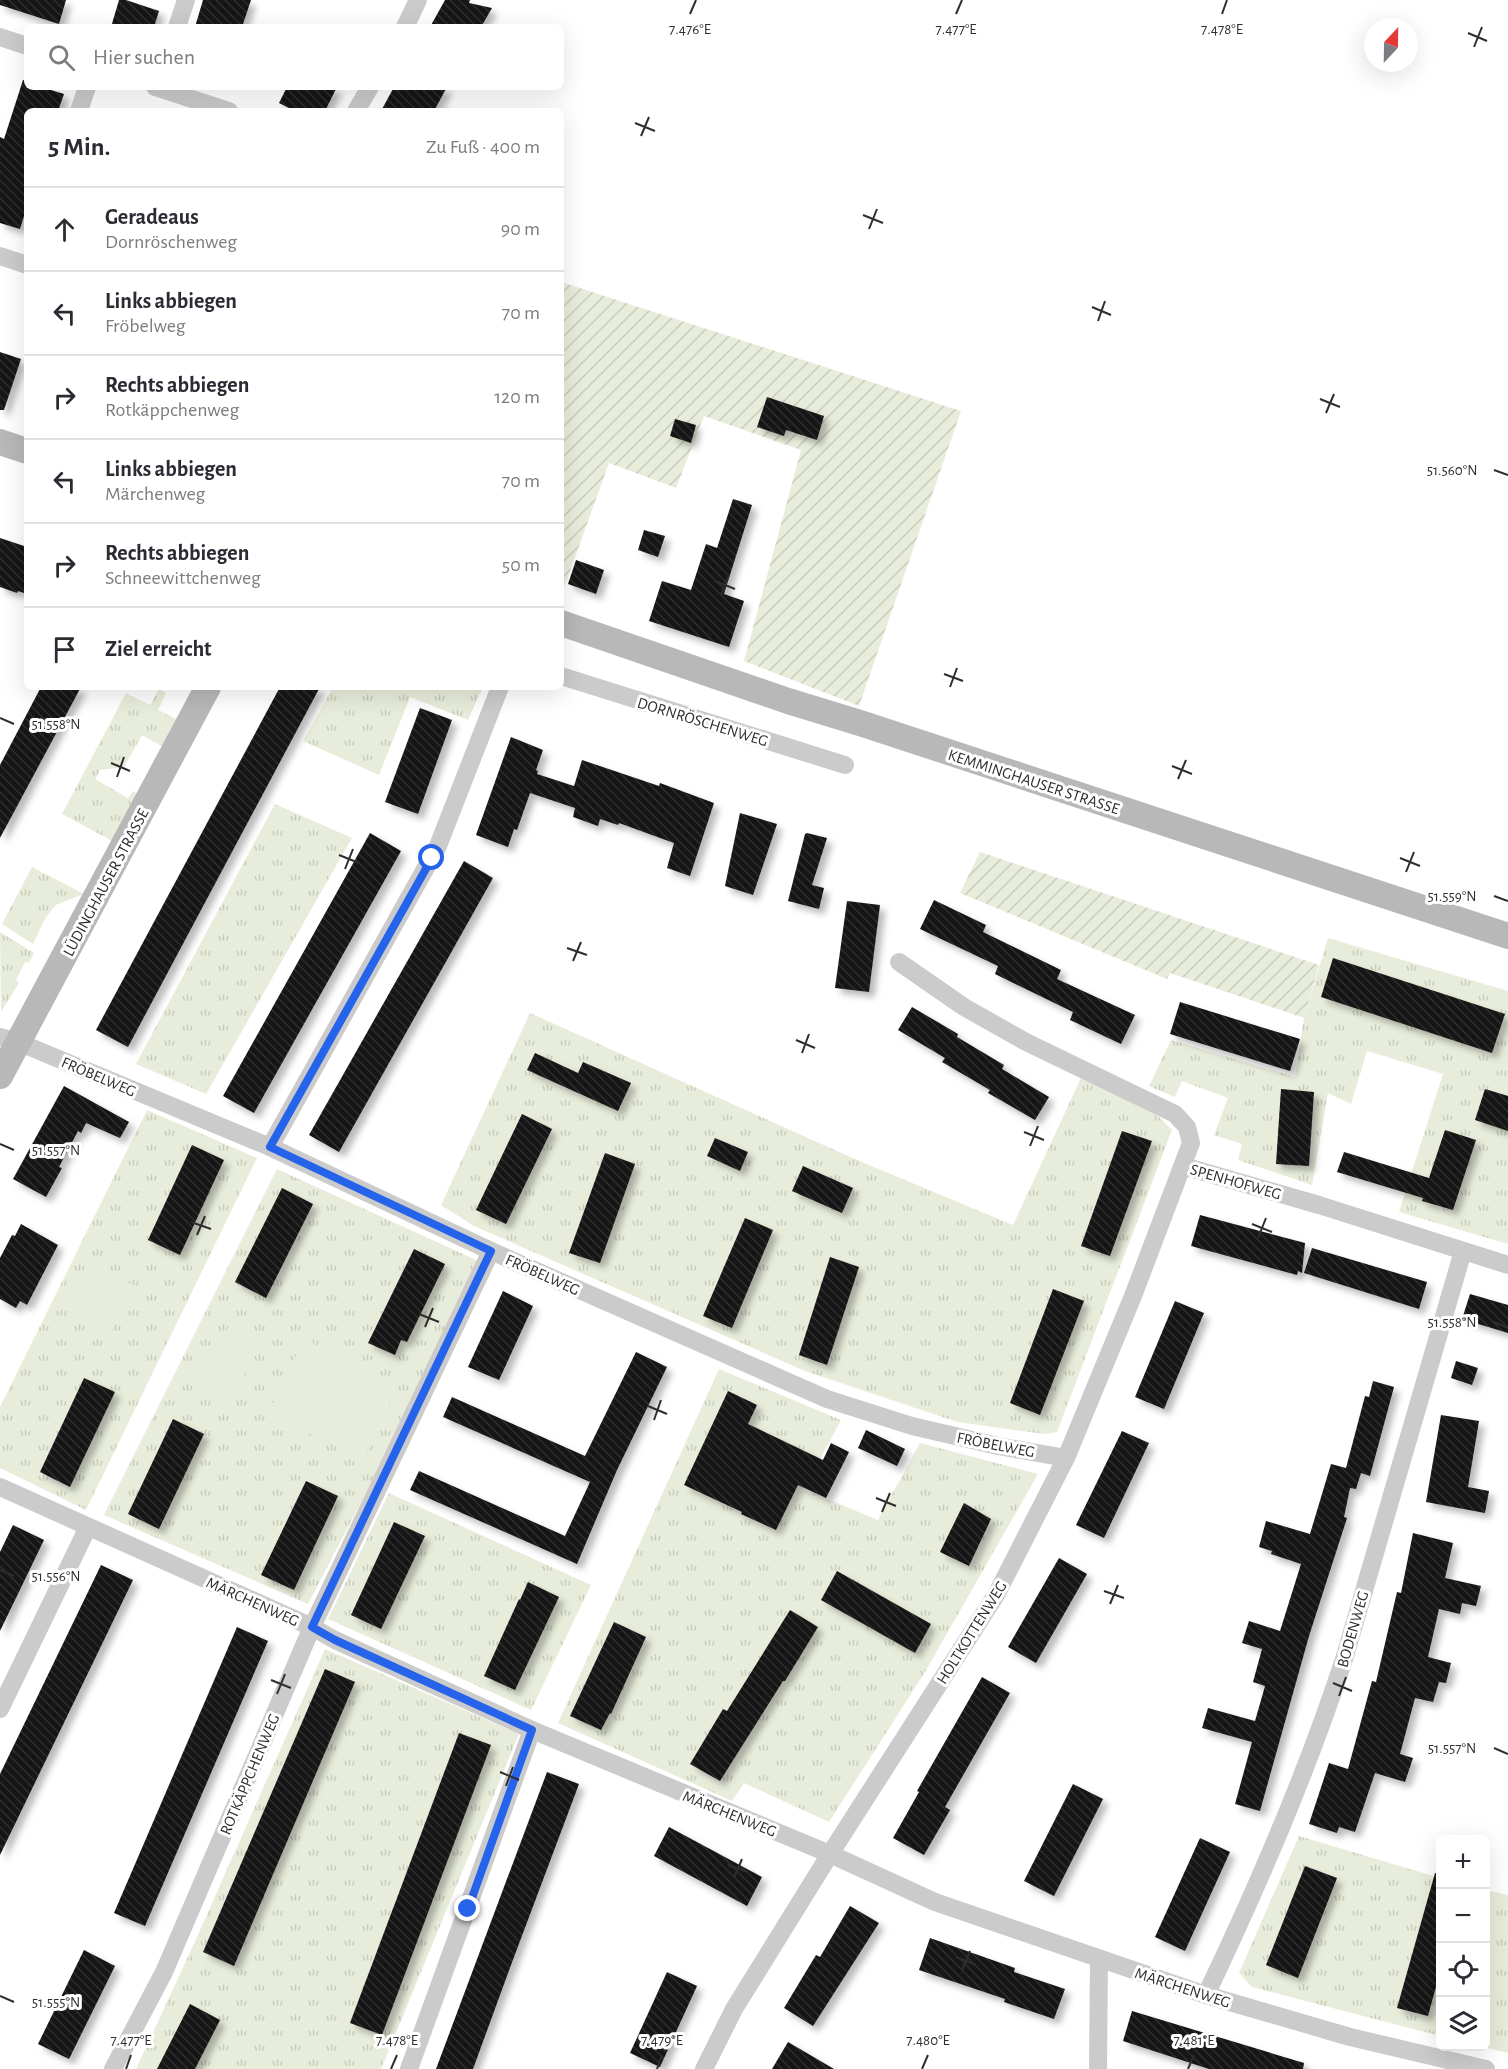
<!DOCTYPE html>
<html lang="de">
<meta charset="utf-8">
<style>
:root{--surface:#fff;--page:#f7f7f7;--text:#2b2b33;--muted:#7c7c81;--line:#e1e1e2}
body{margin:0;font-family:"Alegreya Sans",sans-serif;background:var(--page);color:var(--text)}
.controls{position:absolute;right:18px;bottom:18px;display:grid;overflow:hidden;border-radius:9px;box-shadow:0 6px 24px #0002}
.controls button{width:54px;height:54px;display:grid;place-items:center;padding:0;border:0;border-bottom:2px solid var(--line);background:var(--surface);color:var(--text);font:30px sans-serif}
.compass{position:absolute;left:1364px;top:18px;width:54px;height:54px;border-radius:50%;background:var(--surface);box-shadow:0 6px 24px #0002;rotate:22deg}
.stop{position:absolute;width:18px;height:18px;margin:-14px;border:4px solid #2563eb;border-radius:50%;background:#fff}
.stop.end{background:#2563eb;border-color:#fff;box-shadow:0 2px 6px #0008}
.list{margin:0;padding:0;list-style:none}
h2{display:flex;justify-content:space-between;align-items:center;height:78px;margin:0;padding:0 24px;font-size:26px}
h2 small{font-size:20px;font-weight:400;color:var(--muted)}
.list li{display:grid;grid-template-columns:39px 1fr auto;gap:18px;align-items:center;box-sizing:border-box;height:84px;padding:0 24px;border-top:2px solid var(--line)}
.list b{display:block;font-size:22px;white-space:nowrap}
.list p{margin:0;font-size:20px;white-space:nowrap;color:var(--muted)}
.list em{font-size:20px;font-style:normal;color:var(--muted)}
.icon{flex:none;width:33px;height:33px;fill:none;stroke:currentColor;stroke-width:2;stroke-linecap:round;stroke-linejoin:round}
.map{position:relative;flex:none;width:1508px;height:2069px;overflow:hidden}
.search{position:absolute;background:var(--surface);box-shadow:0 6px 24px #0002;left:24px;top:24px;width:540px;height:66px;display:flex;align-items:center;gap:15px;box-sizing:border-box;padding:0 21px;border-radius:9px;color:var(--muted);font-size:22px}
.panel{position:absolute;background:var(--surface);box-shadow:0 6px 24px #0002;left:24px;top:108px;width:540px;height:582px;border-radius:9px}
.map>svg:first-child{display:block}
.grass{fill:url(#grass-tufts)}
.park{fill:#e8eddb}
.garden{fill:url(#garden-furrows)}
.building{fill:url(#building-back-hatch);filter:url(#shadow)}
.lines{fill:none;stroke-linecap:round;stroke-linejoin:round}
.street{stroke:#cbcbcb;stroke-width:18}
.secondary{stroke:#b8b8b8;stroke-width:26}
.route{stroke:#2563eb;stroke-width:8}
.ticks{fill:none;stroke:#2e2e2e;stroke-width:2}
.labels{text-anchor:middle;stroke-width:6;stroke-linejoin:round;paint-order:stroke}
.street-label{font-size:16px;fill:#2e2e2e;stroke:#fff}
.ticks-label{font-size:15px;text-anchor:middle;fill:#2e2e2e;stroke:#fff;stroke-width:6;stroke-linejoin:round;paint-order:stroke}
</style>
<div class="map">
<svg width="1508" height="2069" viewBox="0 0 1508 2069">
<defs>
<pattern id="grass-tufts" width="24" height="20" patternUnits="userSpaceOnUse" patternTransform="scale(1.5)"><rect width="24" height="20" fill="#e8eddb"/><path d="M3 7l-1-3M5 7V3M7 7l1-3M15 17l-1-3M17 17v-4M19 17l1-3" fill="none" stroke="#c7ccbc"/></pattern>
<pattern id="garden-furrows" width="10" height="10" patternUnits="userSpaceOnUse" patternTransform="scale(1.5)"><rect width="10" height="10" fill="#e8eddb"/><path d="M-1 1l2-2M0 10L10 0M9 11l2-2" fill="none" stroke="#c7ccbc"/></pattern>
<pattern id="building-back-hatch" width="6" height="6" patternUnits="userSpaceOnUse" patternTransform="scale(1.5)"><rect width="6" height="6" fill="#151515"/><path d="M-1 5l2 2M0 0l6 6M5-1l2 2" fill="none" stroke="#2f2f2f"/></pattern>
<filter id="shadow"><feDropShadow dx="5.5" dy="5.5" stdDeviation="3" flood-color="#0004"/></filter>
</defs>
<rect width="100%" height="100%" fill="#fff"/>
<g class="grass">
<polygon points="333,687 483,687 468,720 410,697 379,775 303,741"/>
<polygon points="159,689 166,693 158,710 178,720 163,747 142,735 124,767 100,770 95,779 128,798 133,791 137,794 112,841 62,814 126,693 150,705"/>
<polygon points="275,804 352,838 206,1094 136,1064"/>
<polygon points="32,867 84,894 56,905 46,917 33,944 2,924"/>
<polygon points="0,932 34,953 29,963 25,962 16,980 19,983 1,1012"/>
<polygon points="1328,938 1508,991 1508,1244 1399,1212 1443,1074 1367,1051 1351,1104 1328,1093 1312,1185 1238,1160 1242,1144 1214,1135 1228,1098 1182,1081 1175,1097 1149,1086 1171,1040 1295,1077 1304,1018"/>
<polygon points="530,1013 857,1160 1013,1225 1081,1078 1155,1113 1172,1130 1057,1432 1044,1434 957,1422 805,1371 474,1226 441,1205"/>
<polygon points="147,1110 257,1158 86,1510 0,1468 0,1407"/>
<polygon points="277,1169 485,1264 308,1604 104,1515"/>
<polygon points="719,1369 841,1420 804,1489 878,1520 920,1443 1038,1474 925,1672 829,1822 744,1783 732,1801 558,1723"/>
<polygon points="389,1493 591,1585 531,1710 328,1619"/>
<polygon points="325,1649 519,1734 381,2069 136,2069 193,1946"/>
<polygon points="1299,1836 1440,1878 1440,2036 1252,1987 1239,1973"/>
<polygon points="1486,1890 1508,1895 1508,2053 1483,2047 1486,2046"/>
</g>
<g class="park">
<polygon points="90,1264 133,1285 110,1335 66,1315"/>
<polygon points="229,1325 258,1339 259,1344 230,1406 191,1390 208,1354 215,1356"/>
<polygon points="304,1339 399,1384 363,1459 268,1414"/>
</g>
<g class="garden">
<polygon points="561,282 961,411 859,706 744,661 801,450 704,416 676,488 609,463 561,596"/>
<polygon points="980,852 1319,965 1304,1018 1170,973 1167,979 960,893"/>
</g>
<g class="building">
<polygon points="0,0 66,0 59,24 0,5"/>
<polygon points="119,0 126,0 159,11 154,27 111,27"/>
<polygon points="203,0 251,0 242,27 195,27"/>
<polygon points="445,0 470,0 469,3 492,8 481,27 430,27"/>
<polygon points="23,80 27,81 27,87 41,87 64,94 58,111 27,111 27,206 20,229 0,223 0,137 4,139"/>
<polygon points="287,87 337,87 325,111 295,111 279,103"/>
<polygon points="394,87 447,87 434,111 381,111"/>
<polygon points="0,352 21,359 4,410 0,410"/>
<polygon points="767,397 824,416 817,440 786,430 784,436 757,427"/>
<polygon points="675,419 696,425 691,443 670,436"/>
<polygon points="733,499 752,505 724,594 744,601 729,647 649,621 662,581 691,590 706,544 717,548"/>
<polygon points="644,530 665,536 658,557 638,550"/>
<polygon points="0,538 27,547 27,594 18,591 17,593 0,587"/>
<polygon points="576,560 604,570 596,594 568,584"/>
<polygon points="41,687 81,687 0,838 0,765"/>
<polygon points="280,687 320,687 128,1047 96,1030"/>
<polygon points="420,708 452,720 418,814 385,802"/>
<polygon points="511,737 543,750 536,770 538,771 537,774 574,786 582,760 659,786 660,783 714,803 690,876 667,868 674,843 619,823 618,825 600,819 598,826 573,817 575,808 530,793 517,830 514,829 508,847 476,835"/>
<polygon points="740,813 777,824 753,895 725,886"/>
<polygon points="370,833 401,851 254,1113 223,1096"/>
<polygon points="807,833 827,838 812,885 824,888 819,909 788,901 805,834"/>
<polygon points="464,861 493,878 339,1152 309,1135"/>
<polygon points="934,900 986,925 983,932 1061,970 1057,979 1135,1015 1121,1044 1070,1020 1073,1012 995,974 998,966 920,929"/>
<polygon points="847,901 880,905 869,992 835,988"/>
<polygon points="1333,958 1505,1014 1492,1053 1321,997"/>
<polygon points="1180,1002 1300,1039 1290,1071 1170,1034"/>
<polygon points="912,1007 958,1034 957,1037 1004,1065 1002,1069 1049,1097 1035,1120 988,1093 990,1090 942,1062 945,1058 898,1030"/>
<polygon points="535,1053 578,1073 583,1062 631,1083 618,1111 527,1070"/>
<polygon points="64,1086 129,1122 120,1138 86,1123 81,1133 78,1131 59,1167 62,1168 46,1197 13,1179"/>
<polygon points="1281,1089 1314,1092 1309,1166 1276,1164"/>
<polygon points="1485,1089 1508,1096 1508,1131 1475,1120"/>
<polygon points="522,1114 552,1129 506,1224 476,1210"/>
<polygon points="1445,1130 1476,1140 1453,1210 1422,1201 1423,1198 1337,1172 1344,1152 1429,1178"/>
<polygon points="1122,1131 1152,1141 1110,1256 1081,1246"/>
<polygon points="715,1138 748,1152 740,1171 707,1156"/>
<polygon points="192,1145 224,1160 180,1255 148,1240"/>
<polygon points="605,1153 635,1164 600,1263 569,1253"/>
<polygon points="803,1166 853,1188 842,1213 792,1191"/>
<polygon points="282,1188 313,1204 266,1298 235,1282"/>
<polygon points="1200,1215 1305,1243 1302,1273 1298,1271 1297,1275 1191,1246"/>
<polygon points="745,1218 773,1230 732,1328 703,1316"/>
<polygon points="21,1224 58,1245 27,1305 20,1301 16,1308 0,1299 0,1258 12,1235 15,1236"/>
<polygon points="1312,1248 1427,1282 1419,1309 1304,1273"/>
<polygon points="414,1249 445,1264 407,1342 401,1340 395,1355 368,1343"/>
<polygon points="830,1257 859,1267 827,1365 799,1355"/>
<polygon points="1053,1289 1084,1301 1040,1415 1010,1403"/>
<polygon points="503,1291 533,1306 499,1380 468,1367"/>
<polygon points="1470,1294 1508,1305 1508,1333 1462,1319"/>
<polygon points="1175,1301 1204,1313 1164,1409 1135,1397"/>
<polygon points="636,1352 667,1367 617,1470 577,1564 410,1490 419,1471 565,1536 590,1482 443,1417 452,1397 585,1456"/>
<polygon points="1456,1361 1478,1368 1472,1385 1451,1378"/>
<polygon points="84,1378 115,1392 70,1487 40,1472"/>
<polygon points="1373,1381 1394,1387 1370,1476 1361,1473 1356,1489 1350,1488 1344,1517 1347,1518 1309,1636 1260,1811 1235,1804 1252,1742 1202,1728 1208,1708 1255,1721 1265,1686 1253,1682 1262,1649 1242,1643 1249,1621 1280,1631 1301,1564 1271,1554 1272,1551 1259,1547 1266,1521 1310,1534 1331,1464 1346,1468 1365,1396 1369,1397"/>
<polygon points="728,1391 757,1405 748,1424 823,1460 831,1443 849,1452 826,1498 798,1485 776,1530 741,1514 742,1512 684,1485"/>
<polygon points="1441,1415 1479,1421 1468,1487 1489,1491 1485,1513 1426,1502"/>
<polygon points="173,1419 204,1434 159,1529 128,1514"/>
<polygon points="866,1430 905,1449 897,1466 858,1448"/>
<polygon points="1122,1431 1149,1443 1104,1538 1076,1525"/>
<polygon points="306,1481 338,1496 294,1590 261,1575"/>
<polygon points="964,1503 991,1519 969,1566 940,1552"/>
<polygon points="394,1522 425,1536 381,1629 351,1615"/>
<polygon points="13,1525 44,1540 0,1631 0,1552"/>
<polygon points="1413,1533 1453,1543 1445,1578 1481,1586 1476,1606 1462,1603 1460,1614 1439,1609 1428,1657 1451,1663 1446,1683 1439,1682 1433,1702 1415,1698 1400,1754 1413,1758 1405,1782 1375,1773 1355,1832 1339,1827 1337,1833 1309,1824 1329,1763 1348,1769 1372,1681 1376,1682 1397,1592 1401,1593"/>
<polygon points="1059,1558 1087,1574 1036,1663 1008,1647"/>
<polygon points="101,1565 133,1580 0,1855 0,1774"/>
<polygon points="837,1571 931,1624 915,1653 821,1600"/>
<polygon points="528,1582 559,1597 515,1690 484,1676 519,1599 520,1600"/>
<polygon points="790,1610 818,1627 785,1681 783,1681 720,1781 690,1764 723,1709 727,1711"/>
<polygon points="614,1622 646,1637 611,1714 610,1713 601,1730 570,1716"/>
<polygon points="237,1627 268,1641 145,1926 114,1913"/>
<polygon points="325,1669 355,1682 234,1966 203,1952"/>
<polygon points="982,1677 1010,1693 945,1807 950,1810 924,1855 893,1838 919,1792 917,1791"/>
<polygon points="459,1733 491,1745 382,2035 350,2023"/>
<polygon points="547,1772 579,1784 511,1965 473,2069 436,2069"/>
<polygon points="1073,1784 1103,1799 1054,1896 1024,1881"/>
<polygon points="669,1827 762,1877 747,1906 654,1856"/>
<polygon points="1200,1838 1230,1852 1185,1951 1155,1937"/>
<polygon points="1305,1866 1337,1878 1298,1978 1266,1965"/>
<polygon points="1435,1873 1440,1874 1440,1972 1428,2016 1397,2008"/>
<polygon points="850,1906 879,1923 813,2026 784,2008 816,1955 820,1957"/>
<polygon points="930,1938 1015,1968 1014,1972 1065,1989 1054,2019 1004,2002 1005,1999 919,1970"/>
<polygon points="84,1950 115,1966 69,2059 38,2044"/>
<polygon points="667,1972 697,1986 660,2067 630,2053"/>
<polygon points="190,2004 220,2020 195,2069 157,2069"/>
<polygon points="1132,2011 1304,2063 1303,2069 1209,2069 1123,2041"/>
<polygon points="788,2042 834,2069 772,2069"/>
</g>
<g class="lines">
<g class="street">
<polyline points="177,27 186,0"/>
<polyline points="405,27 418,0"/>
<polyline points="0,37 27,46"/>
<polyline points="155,87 229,111"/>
<polyline points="79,111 87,87"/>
<polyline points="356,111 370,87"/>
<polyline points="0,256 27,265"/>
<polyline points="561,676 845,765"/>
<polyline points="0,1037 18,1042 270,1147 491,1251 827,1399 912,1426 998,1446 1066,1458"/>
<polyline points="270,1147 438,846 500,687"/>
<polyline points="1183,1166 1319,1205 1508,1265"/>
<polyline points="0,1487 312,1627 335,1640 532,1730 830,1854 935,1902 1206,1995 1350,2037 1486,2069"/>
<polyline points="0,1709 88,1527"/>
<path d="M1206 1995C1259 1884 1307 1773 1345 1656L1463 1251"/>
<polyline points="113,2069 164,1972 312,1627 491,1251"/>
<polyline points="409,2069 532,1730"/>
<polyline points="704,2069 734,2009 830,1854 996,1595 1066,1458 1133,1296 1191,1143 1187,1127 1175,1114 1026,1042 964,1007 899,962"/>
<polyline points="1098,2069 1099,1959"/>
</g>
<g class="secondary">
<polyline points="0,442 27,451"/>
<polyline points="561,623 788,701 860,723 1508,936"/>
<polyline points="0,1076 208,687"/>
</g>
</g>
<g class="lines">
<polyline class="route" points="432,858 270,1147 491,1251 312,1627 335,1640 532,1730 468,1909"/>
</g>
<path class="ticks" d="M690 14 696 0M956 14 962 0M1222 14 1227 0M1468 33 1487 41M1474 47 1482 27M635 123 655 131M641 136 649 117M863 215 883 223M869 229 877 209M1092 307 1111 315M1098 321 1105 301M1320 399 1340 407M1326 413 1334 394M1494 470 1508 475M715 581 735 589M721 595 729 575M944 674 963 681M950 687 957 668M0 718 14 724M111 763 130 771M1172 766 1192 774M117 777 124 757M1178 779 1186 760M339 855 359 863M1400 858 1420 866M345 869 353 849M1406 872 1414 852M1494 896 1508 901M567 948 587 955M573 961 581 942M796 1040 815 1048M802 1053 809 1034M1024 1132 1044 1140M0 1144 14 1150M1030 1146 1038 1126M191 1222 211 1229M1252 1224 1272 1232M197 1235 205 1216M1258 1238 1266 1218M419 1314 439 1322M1494 1322 1508 1328M425 1327 433 1308M648 1406 667 1414M654 1420 661 1400M876 1498 896 1506M882 1512 890 1493M0 1570 14 1576M1104 1591 1124 1598M1110 1604 1118 1585M271 1680 291 1688M1333 1683 1352 1691M277 1694 285 1674M1339 1696 1346 1677M1494 1748 1508 1754M500 1772 519 1780M506 1786 513 1767M728 1865 748 1872M734 1878 742 1859M956 1957 976 1965M962 1970 970 1951M0 1996 14 2002M126 2069 131 2055M391 2069 397 2055M657 2069 662 2055M922 2069 928 2055M1188 2069 1194 2055"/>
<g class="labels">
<g class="street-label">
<text transform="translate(703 721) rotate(17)" y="6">DORNRÖSCHENWEG</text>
<text transform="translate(1034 781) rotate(18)" y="6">KEMMINGHAUSER STRASSE</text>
<text transform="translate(105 882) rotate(-62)" y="6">LÜDINGHAUSER STRASSE</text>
<text transform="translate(99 1076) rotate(23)" y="6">FRÖBELWEG</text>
<text transform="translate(1236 1181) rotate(16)" y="6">SPENHOFWEG</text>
<text transform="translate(543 1274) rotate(24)" y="6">FRÖBELWEG</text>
<text transform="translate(996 1444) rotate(11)" y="6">FRÖBELWEG</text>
<text transform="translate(253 1601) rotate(24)" y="6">MÄRCHENWEG</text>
<text transform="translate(1352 1629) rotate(-74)" y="6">BODENWEG</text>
<text transform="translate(971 1632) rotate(-58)" y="6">HOLTKOTTENWEG</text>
<text transform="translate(249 1774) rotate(-67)" y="6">ROTKÄPPCHENWEG</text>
<text transform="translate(730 1813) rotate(22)" y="6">MÄRCHENWEG</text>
<text transform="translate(1183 1987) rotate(18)" y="6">MÄRCHENWEG</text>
</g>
</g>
<g class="ticks-label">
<text x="690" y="34">7.476°E</text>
<text x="956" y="34">7.477°E</text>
<text x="1222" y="34">7.478°E</text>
<text x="1452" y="475">51.560°N</text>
<text x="56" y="729">51.558°N</text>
<text x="1452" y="901">51.559°N</text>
<text x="56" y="1155">51.557°N</text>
<text x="1452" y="1327">51.558°N</text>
<text x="56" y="1581">51.556°N</text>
<text x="1452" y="1753">51.557°N</text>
<text x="56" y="2007">51.555°N</text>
<text x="131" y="2045">7.477°E</text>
<text x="397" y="2045">7.478°E</text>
<text x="662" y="2045">7.479°E</text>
<text x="928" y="2045">7.480°E</text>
<text x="1194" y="2045">7.481°E</text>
</g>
</svg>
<div class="controls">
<button>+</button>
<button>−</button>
<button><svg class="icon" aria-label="locate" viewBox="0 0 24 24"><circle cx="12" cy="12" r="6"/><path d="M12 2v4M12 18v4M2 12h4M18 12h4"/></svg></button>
<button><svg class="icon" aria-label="layers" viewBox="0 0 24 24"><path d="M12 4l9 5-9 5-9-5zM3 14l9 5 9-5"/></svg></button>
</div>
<svg class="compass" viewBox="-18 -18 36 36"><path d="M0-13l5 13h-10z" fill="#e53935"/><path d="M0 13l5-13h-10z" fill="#7c7c81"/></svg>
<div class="stop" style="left:432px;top:858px"></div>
<div class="stop end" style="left:468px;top:1909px"></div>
<div class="search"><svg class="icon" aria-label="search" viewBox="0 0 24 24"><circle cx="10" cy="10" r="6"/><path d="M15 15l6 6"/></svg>Hier suchen</div>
<section class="panel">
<h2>5 Min.<small>Zu Fuß · 400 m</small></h2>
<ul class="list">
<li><svg class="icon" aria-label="ahead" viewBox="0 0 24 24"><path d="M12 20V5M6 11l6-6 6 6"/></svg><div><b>Geradeaus</b><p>Dornröschenweg</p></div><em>90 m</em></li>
<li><svg class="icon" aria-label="left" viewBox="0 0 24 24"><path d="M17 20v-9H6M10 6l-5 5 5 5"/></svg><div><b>Links abbiegen</b><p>Fröbelweg</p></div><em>70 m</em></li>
<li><svg class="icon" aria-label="right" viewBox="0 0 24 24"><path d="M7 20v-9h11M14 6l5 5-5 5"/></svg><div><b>Rechts abbiegen</b><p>Rotkäppchenweg</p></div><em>120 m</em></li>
<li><svg class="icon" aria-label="left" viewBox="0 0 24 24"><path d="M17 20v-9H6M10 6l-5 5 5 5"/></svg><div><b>Links abbiegen</b><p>Märchenweg</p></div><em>70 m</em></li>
<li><svg class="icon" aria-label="right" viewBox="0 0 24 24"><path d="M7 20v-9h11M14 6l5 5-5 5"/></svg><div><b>Rechts abbiegen</b><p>Schneewittchenweg</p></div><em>50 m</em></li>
<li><svg class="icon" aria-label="arrive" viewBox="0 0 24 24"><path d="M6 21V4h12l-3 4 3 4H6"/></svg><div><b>Ziel erreicht</b></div></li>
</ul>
</section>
</div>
